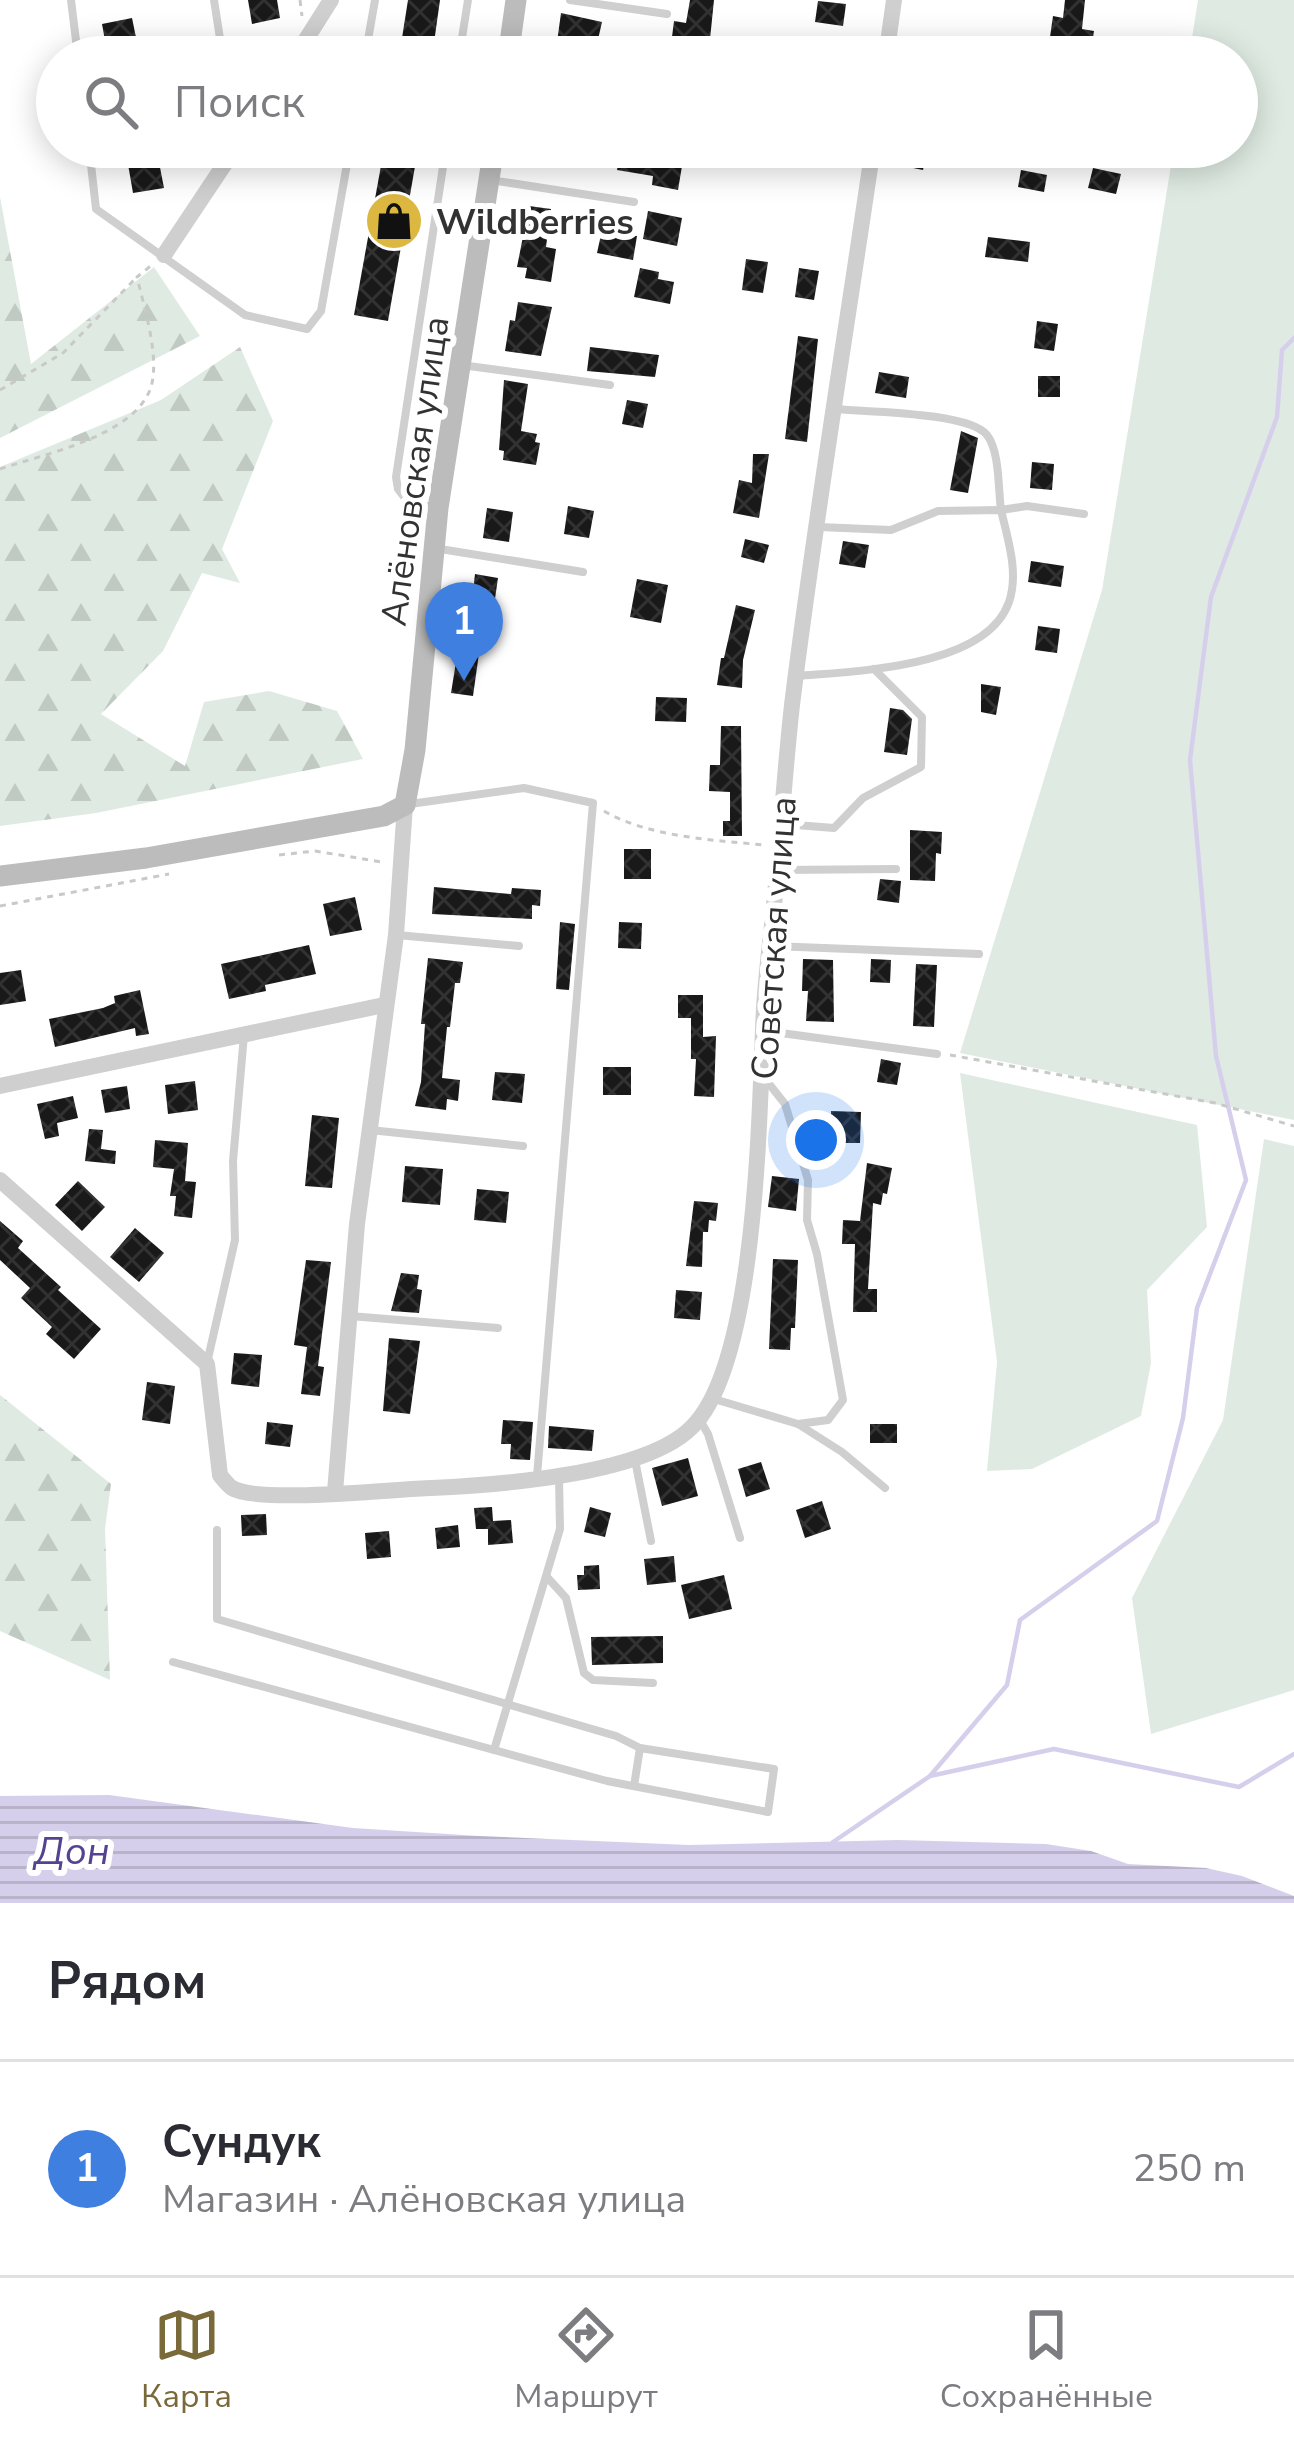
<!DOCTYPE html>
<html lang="ru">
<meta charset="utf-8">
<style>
:root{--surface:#fff;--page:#f2f2f3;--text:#2b2b33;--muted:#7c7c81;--line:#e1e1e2;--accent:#7b6a39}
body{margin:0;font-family:"Nunito Sans",sans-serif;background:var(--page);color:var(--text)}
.you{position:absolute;left:816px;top:1140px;width:42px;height:42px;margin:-30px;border:9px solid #fff;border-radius:50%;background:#1a73e8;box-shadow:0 0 0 18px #1a73e833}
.badge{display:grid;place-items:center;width:78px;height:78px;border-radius:50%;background:var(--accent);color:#fff;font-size:39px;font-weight:700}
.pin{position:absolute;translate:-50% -99px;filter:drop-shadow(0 3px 6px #0008)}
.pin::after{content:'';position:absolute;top:63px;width:42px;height:36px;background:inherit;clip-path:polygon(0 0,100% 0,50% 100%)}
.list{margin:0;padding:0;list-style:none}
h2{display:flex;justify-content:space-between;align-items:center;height:156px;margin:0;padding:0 48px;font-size:51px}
h2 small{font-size:39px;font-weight:400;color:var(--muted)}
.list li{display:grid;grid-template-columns:78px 1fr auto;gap:36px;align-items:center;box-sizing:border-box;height:216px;padding:0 48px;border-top:3px solid var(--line)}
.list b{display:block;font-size:45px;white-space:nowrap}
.list p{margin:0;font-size:39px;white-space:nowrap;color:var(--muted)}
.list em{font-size:39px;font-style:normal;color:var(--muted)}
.icon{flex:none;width:66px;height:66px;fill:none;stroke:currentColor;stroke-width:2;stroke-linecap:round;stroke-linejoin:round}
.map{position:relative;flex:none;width:1294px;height:1903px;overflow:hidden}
.search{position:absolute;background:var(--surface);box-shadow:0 6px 30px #0003;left:36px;right:36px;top:36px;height:132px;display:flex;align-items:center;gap:30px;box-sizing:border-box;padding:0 42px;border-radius:66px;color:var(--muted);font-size:45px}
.sheet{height:372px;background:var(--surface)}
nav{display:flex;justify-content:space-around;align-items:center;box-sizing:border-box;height:168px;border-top:3px solid var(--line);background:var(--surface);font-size:33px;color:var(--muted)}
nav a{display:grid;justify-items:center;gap:6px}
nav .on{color:var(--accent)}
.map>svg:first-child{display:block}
.green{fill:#dfebe2}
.forest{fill:url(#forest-firs)}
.water{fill:url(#water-rules)}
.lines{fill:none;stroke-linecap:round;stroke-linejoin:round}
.stream{stroke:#d6cfec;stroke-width:4.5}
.building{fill:url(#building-cross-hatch)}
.path{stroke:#c9c9c9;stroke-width:3;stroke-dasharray:6 6;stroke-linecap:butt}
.lane{stroke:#cfcfcf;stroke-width:8}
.street{stroke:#cfcfcf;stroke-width:16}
.secondary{stroke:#bcbcbc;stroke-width:21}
.labels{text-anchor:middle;stroke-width:12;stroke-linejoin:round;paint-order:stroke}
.poi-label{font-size:36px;font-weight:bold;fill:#323232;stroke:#fff;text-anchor:start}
.street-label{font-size:36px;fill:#323232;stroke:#fff}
.water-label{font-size:39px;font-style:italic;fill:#554391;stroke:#fff}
</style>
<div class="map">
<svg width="1294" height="1903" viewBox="0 0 1294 1903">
<defs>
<pattern id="forest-firs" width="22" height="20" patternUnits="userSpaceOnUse" patternTransform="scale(3)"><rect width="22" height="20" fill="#dfebe2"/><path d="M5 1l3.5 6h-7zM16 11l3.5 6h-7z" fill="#c0cac2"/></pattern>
<pattern id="water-rules" width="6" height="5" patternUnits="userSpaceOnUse" patternTransform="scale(3)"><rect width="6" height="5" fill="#d6cfec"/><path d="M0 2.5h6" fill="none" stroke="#b8b2cb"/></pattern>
<pattern id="building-cross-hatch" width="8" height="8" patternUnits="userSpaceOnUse" patternTransform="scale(3)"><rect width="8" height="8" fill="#191919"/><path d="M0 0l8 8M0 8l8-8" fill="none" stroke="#323232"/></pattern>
</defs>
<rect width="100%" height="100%" fill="#fff"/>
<g class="green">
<polygon points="1198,0 1294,0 1294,1120 960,1053 1102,590 1174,147 1237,147 1237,57 1189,57"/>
<polygon points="960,1073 1197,1125 1207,1227 1147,1290 1151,1363 1141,1416 1032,1469 987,1471 997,1362"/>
<polygon points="1264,1139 1294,1146 1294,1690 1151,1734 1132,1598 1223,1420"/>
</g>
<g class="forest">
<polygon points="0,197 31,364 154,267 200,336 0,438"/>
<polygon points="240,347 273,421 222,549 240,583 202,573 163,651 101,714 185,766 204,702 269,691 337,711 363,759 96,813 0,826 0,467 161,400"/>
<polygon points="0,1395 111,1484 105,1529 110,1680 0,1631"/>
</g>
<polygon class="water" points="109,1795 353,1828 479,1836 689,1845 898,1840 1046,1844 1091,1851 1128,1864 1206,1868 1242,1876 1294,1896 1294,1903 0,1903 0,1796"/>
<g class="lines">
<g class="stream">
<polyline points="930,1776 1007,1685 1020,1620 1157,1521 1183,1418 1197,1308 1246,1180 1216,1056 1190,760 1211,597 1277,417 1282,350 1294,338"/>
<polyline points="833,1842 930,1776 1054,1749 1239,1787 1294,1754"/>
</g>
</g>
<g class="building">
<polygon points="248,0 277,0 280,18 252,24"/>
<polygon points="408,0 440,0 432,57 399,57"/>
<polygon points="690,0 714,0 709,49 702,48 701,57 680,57 681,46 671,45 674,21 686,23"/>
<polygon points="1065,0 1085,0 1082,29 1094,31 1091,52 1066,47 1067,39 1050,37 1053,16 1063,18"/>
<polygon points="818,1 846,4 843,26 815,22"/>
<polygon points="561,13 602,22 594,57 555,57"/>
<polygon points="132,18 140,57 108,57 102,24"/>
<polygon points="125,147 156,147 164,188 133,193"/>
<polygon points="621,147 685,148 678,190 652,185 653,176 617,170"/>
<polygon points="901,147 927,147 923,170 898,165"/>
<polygon points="384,149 417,155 388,321 354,315"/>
<polygon points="1093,168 1121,174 1116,194 1088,188"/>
<polygon points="1021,170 1047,175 1044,192 1018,187"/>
<polygon points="529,206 551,209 546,247 556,249 551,282 525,278 527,268 517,267"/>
<polygon points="648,211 682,218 677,246 643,239"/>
<polygon points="602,230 637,236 633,260 597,253"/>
<polygon points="988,237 1030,242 1028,262 985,257"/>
<polygon points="746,259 768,262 763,293 742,290"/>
<polygon points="640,268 659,272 658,279 674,282 670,304 634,297"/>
<polygon points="799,268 819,271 814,300 795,297"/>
<polygon points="518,302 552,307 541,356 505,351 510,320 515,321"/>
<polygon points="1037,321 1058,324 1054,351 1034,348"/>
<polygon points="798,336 818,339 807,442 785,439"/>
<polygon points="590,347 659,355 655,377 587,371"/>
<polygon points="879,372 909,377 906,398 875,393"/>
<rect x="1038" y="376" width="22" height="21"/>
<polygon points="504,380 528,384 521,431 537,434 535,442 540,443 536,465 503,460 504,451 499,450"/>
<polygon points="627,400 648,404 643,428 622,424"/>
<polygon points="961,431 978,438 968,493 950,490"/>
<polygon points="753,454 769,454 759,518 733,513 739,480 752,483"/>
<polygon points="1032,462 1054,464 1052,490 1030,488"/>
<polygon points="568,506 594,511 589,538 564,534"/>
<polygon points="487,508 513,512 509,542 483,538"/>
<polygon points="745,539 769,545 764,563 741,557"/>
<polygon points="843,541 869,545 865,568 839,564"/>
<polygon points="1031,561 1064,566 1061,587 1028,582"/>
<polygon points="475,574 498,578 489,640 481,639 473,696 451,693 457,656 465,657"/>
<polygon points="637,579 668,585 661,623 630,617"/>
<polygon points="736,605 755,610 743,660 742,688 717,685 721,658 724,658"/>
<polygon points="1038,626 1060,629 1057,653 1035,650"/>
<polygon points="981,684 1001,687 996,715 981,712"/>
<polygon points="656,697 687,698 686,722 655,721"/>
<polygon points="890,708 903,710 912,719 907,755 884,752"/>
<polygon points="721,726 741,726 742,836 723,836 723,821 730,821 730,792 709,791 710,765 720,765"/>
<polygon points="910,830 942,832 941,854 936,853 935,881 910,880"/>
<rect x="624" y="849" width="27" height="30"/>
<polygon points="880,879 901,881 899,903 877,900"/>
<polygon points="434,887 511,894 512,888 541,890 540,906 532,905 532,919 432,914"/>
<polygon points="355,897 362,930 330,936 323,904"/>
<polygon points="560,922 575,924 569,990 556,989"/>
<polygon points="619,922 642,923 641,949 618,948"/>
<polygon points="309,945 316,974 265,985 266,991 229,999 221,964"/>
<polygon points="428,958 463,962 460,983 455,983 450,1027 447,1027 442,1078 460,1080 458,1101 447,1099 446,1110 415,1106 421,1082 425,1024 421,1024"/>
<polygon points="803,959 833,960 834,1022 806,1021 808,991 802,991"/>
<polygon points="871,959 891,960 890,983 870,982"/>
<polygon points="916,964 937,965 934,1027 913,1026"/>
<polygon points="21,970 26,1001 0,1005 0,973"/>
<polygon points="140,990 149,1034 136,1036 135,1028 55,1047 49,1019 103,1008 115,1003 114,996"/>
<polygon points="678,995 703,995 703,1037 716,1036 714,1097 694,1096 696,1059 691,1059 691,1018 678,1018"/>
<polygon points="881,1059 901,1063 897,1085 877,1082"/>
<rect x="603" y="1067" width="28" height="28"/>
<polygon points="495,1072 525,1074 522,1103 492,1100"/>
<polygon points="195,1081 198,1110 168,1114 165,1085"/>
<polygon points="127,1086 130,1109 105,1113 101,1090"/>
<polygon points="73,1096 78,1118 57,1123 59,1136 45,1139 37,1104"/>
<polygon points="831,1111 861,1112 860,1143 831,1143"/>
<polygon points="312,1115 339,1118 332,1188 305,1186"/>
<polygon points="89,1129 103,1130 101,1149 116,1151 115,1164 85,1161"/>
<polygon points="155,1140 188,1143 185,1181 196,1182 192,1218 174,1216 176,1196 170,1196 174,1169 153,1167"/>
<polygon points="867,1163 892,1168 887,1194 883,1193 881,1205 873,1203 868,1289 877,1289 877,1312 853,1312 855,1244 842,1244 843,1220 860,1221"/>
<polygon points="405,1166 443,1169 440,1205 402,1202"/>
<polygon points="772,1176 799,1179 796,1211 768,1207"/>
<polygon points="78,1181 105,1207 82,1231 55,1205"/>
<polygon points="477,1189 509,1192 506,1223 474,1220"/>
<polygon points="694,1201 718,1203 716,1221 709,1220 708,1232 703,1232 702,1267 686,1266"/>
<polygon points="0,1221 23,1241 18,1248 61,1287 58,1290 101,1329 74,1359 46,1334 52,1327 21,1298 30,1288 0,1260"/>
<polygon points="135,1228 164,1253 139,1282 110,1257"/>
<polygon points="773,1259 798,1260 795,1328 791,1328 790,1350 769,1349"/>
<polygon points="306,1260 331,1262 318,1366 324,1367 320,1396 301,1394 307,1347 294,1345"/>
<polygon points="401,1273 419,1275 417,1289 422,1290 419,1313 391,1311"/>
<polygon points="676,1290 702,1292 700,1320 674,1318"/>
<polygon points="389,1338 420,1341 410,1414 383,1411"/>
<polygon points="234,1353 262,1355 259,1387 231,1384"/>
<polygon points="147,1382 175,1386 170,1424 142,1420"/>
<polygon points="503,1420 533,1422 530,1460 510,1459 511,1444 501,1444"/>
<polygon points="267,1422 293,1425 290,1447 265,1444"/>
<rect x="870" y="1424" width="27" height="19"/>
<polygon points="549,1426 594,1430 592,1451 548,1448"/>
<polygon points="688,1458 698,1496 662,1506 652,1468"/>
<polygon points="761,1462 770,1489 746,1497 738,1469"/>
<polygon points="822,1501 831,1529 805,1538 796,1510"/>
<polygon points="492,1507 493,1521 511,1520 513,1543 488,1545 488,1529 476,1529 474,1508"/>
<polygon points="590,1507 611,1513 605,1537 584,1532"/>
<polygon points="266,1514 267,1535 242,1536 241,1515"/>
<polygon points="458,1525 460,1547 437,1549 435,1528"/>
<polygon points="389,1531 391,1557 367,1559 365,1533"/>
<polygon points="674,1556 676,1582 647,1585 644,1559"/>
<polygon points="599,1565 600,1589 578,1590 577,1575 584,1575 584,1566"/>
<polygon points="724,1575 732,1609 689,1619 681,1585"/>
<polygon points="663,1636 663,1663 592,1665 591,1637"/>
</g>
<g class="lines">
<g class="path">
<polyline points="300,0 302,16"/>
<polyline points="0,390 63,353 135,279"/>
<path d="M0 469C44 454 135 436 151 387 160 357 144 307 137 277L153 264"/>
<path d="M604 811C649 837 713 840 764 845"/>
<polyline points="279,855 315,851 382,862"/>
<polyline points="0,906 169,874"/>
<polyline points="950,1055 1215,1103 1294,1126"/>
</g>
<g class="lane">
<polyline points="71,0 78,57"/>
<polyline points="214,0 221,45 242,57"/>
<polyline points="570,0 667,14"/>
<polyline points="365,57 375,0"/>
<polyline points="459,57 468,0"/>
<polyline points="89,147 96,209 245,315 307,329 321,311 350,147"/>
<polyline points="1022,147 1056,153"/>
<polyline points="491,180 634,202"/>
<polyline points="461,365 610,385"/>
<path d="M836 409C867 412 969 412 987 435 1000 452 998 489 1001 510L1027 506 1084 514"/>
<polyline points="436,508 408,502 398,489 396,477 446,147"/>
<polyline points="434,548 583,572"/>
<path d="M798 676C855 671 986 668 1009 602 1019 573 1008 540 1001 510L938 511 891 530 819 527"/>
<polyline points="410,804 524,788 593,803 537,1476"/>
<polyline points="783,824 834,828 863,798 921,767 922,717 874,669"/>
<polyline points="779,870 896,869"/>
<polyline points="397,935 519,946"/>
<polyline points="772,946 979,954"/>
<polyline points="766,1031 937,1054"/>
<polyline points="766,1080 785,1104 808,1180 807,1220 817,1254 843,1400 828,1420 798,1424"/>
<polyline points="370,1130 523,1146"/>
<polyline points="350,1316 498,1328"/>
<polyline points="207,1363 235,1240 233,1161 244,1035"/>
<polyline points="714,1399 798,1424 842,1452 885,1488"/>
<polyline points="700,1420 708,1434 740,1538"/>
<polyline points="635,1460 651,1541"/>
<polyline points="547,1577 566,1598 584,1673 593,1680 653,1683"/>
<polyline points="173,1662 607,1781 768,1812 774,1769 640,1748 616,1736 217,1619 217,1530"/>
<polyline points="494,1750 560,1529 559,1478"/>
<polyline points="634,1786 640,1748"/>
</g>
<g class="street">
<polyline points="295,57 331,0"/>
<polyline points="886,57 894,0"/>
<polyline points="164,255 236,147"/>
<polyline points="0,1086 384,1005"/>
<path d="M0 1180 207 1364 220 1475C222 1478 229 1486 232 1488 259 1504 393 1489 431 1488 497 1485 645 1475 692 1427 756 1364 759 1121 763 1030 764 985 771 940 775 895 781 831 785 768 792 705 815 518 846 333 873 147"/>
<polyline points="335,1492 357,1224 396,935 405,805"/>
</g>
<g class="secondary">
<polyline points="508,57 516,0"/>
<polyline points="0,876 146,858 384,816 405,805 415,750 438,508 494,147"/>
</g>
</g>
<defs>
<symbol id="shop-disc" viewBox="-11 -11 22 22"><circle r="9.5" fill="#dcb841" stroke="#fff"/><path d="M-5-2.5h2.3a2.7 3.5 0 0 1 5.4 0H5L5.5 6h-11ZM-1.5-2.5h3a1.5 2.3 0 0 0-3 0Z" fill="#111"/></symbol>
</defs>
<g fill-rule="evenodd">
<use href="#shop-disc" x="361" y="188" width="66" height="66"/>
</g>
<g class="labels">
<g class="poi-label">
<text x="436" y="234">Wildberries</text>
</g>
<g class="street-label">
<text transform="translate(414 471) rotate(-82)" y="13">Алёновская улица</text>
<text transform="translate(773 938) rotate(-86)" y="13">Советская улица</text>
</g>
<g class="water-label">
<text x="72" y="1864">Дон</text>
</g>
</g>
</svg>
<div class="you"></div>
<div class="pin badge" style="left:464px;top:681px;background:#3f7fe0">1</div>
<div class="search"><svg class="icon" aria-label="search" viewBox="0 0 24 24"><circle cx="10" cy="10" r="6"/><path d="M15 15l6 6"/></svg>Поиск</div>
</div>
<section class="sheet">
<h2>Рядом<small></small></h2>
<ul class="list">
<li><span class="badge" style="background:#3f7fe0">1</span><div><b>Сундук</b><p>Магазин · Алёновская улица</p></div><em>250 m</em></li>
</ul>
</section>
<nav>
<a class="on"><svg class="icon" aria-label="map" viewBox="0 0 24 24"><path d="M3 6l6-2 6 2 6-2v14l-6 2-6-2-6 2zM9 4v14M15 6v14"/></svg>Карта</a>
<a><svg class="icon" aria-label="directions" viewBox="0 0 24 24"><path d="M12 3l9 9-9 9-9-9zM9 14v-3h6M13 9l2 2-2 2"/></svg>Маршрут</a>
<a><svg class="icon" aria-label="saved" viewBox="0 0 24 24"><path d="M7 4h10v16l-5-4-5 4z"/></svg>Сохранённые</a>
</nav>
